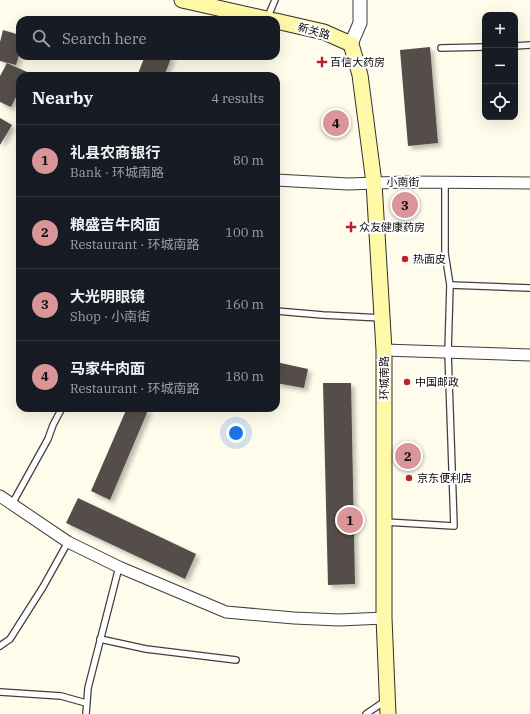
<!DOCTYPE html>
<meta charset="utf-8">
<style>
:root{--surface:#171b24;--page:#242831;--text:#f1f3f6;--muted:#9ea1a6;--line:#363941;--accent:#da9598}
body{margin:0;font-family:"IBM Plex Serif","Noto Sans SC",serif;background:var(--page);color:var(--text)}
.controls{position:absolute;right:12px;top:12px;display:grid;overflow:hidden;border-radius:8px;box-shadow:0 4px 16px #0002}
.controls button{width:36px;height:36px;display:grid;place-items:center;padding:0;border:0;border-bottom:1px solid var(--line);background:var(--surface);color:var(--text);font:20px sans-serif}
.you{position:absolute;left:236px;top:433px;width:14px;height:14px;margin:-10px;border:3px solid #fff;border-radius:50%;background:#1a73e8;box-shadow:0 0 0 6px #1a73e833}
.badge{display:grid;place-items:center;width:26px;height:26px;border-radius:50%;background:var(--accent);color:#111;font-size:13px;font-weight:700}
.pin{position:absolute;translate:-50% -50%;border:2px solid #fff;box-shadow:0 1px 4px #0006}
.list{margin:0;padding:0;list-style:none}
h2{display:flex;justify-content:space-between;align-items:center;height:52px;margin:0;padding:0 16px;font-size:17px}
h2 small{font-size:13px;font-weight:400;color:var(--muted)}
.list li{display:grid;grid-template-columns:26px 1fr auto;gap:12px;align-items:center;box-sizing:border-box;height:72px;padding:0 16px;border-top:1px solid var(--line)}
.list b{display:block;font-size:15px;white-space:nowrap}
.list p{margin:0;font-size:13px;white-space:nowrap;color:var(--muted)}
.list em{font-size:13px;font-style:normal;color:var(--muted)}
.icon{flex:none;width:22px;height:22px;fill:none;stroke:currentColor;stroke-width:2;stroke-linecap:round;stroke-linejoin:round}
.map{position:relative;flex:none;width:530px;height:714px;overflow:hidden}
.search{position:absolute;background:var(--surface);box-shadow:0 4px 16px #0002;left:16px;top:16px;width:264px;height:44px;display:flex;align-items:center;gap:10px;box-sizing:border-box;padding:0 14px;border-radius:12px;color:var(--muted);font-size:15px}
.panel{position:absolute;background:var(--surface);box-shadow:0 4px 16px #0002;left:16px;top:72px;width:264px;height:340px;border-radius:12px}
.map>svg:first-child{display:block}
.building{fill:#554e49;filter:url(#shadow)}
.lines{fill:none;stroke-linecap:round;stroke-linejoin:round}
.service-casing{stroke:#3f3f3f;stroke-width:8}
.minor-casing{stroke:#3f3f3f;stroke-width:13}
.tertiary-casing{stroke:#3f3f3f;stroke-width:15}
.secondary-casing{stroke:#2e2e2e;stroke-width:17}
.service{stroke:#fff;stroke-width:5.5}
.minor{stroke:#fff;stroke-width:11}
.tertiary{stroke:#fff;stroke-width:13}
.secondary{stroke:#fff9a7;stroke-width:15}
.poi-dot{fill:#be2324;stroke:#fff;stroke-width:1.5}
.labels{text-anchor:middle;stroke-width:4;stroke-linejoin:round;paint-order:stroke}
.street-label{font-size:11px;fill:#0c0c0c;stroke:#fff}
.poi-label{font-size:11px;fill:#0c0c0c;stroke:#fff;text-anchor:start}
</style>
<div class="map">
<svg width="530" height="714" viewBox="0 0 530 714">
<defs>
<filter id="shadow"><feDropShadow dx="3.5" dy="3.5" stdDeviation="2" flood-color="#0004"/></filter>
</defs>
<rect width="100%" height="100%" fill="#fffcec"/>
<g class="building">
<polygon points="3,30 20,35 20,52 16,65 0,61 0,42"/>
<polygon points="430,47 438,143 408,146 400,50"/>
<polygon points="145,56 172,56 164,76 137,76"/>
<polygon points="7,63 27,72 26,76 20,76 20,89 11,107 0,102 0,76"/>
<polygon points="0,118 12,125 0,145"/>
<polygon points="276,362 308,369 304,388 276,383"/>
<polygon points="323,383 351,383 355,584 328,585"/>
<polygon points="127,408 149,408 110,500 91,491"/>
<polygon points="78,498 196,554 185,579 66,523"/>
</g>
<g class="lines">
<defs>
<g id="service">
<polyline points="267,19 275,0"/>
<polyline points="515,46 530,45"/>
<polyline points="441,48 485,47"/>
<polyline points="450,285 530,288"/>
<polyline points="276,311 323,315 382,318"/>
<polyline points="12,504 48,439 53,425 62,408"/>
<polyline points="385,522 454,526 448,352 450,285 445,253 445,182"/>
<polyline points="100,639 146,649 236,660"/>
<polyline points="0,646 10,639 43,587 68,542"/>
<polyline points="0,692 61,696 86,703"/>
<polyline points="86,714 88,688 119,567"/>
<polyline points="366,714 385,701"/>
</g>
<g id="minor">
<polyline points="276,180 348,184 406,182 530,183"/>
<polyline points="384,350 530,355"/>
<polyline points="0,496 68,542 119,567 226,612 294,618 339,620 384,618"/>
</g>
<polyline id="tertiary" points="351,44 360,23 360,0"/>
<g id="secondary">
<polyline points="182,0 271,20"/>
<polyline points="276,21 324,32 351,44 360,75 374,183 384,350 384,618 388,714"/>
</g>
</defs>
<use href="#service" class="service-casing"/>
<use href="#minor" class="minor-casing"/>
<use href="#tertiary" class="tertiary-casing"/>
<use href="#secondary" class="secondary-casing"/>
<use href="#service" class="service"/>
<use href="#minor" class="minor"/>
<use href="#tertiary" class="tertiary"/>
<use href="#secondary" class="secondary"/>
</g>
<g class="poi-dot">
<path d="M320 56h4v4h4v4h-4v4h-4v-4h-4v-4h4z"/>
<path d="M349 221h4v4h4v4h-4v4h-4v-4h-4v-4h4z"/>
<circle cx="405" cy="259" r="4"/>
<circle cx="407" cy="382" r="4"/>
<circle cx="409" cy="478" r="4"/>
</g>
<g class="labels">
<g class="street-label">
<text transform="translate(314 31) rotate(16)" y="4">新关路</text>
<text transform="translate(403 182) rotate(-1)" y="4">小南街</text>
<text transform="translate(384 378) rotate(-90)" y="4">环城南路</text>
</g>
<g class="poi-label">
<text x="330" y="66">百信大药房</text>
<text x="359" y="231">众友健康药房</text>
<text x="413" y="263">热面皮</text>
<text x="415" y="386">中国邮政</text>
<text x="417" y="482">京东便利店</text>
</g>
</g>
</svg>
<div class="controls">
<button>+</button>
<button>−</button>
<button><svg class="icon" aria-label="locate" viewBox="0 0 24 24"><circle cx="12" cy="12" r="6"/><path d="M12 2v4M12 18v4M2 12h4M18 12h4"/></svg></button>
</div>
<div class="you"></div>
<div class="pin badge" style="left:350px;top:520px">1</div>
<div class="pin badge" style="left:408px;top:456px">2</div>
<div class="pin badge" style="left:405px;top:205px">3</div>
<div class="pin badge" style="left:336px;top:123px">4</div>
<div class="search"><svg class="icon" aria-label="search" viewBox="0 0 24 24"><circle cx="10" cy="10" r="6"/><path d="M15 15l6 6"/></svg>Search here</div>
<section class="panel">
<h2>Nearby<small>4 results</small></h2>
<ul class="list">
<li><span class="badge">1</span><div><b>礼县农商银行</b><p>Bank · 环城南路</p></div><em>80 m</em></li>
<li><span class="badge">2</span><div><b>粮盛吉牛肉面</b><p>Restaurant · 环城南路</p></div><em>100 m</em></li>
<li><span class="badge">3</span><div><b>大光明眼镜</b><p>Shop · 小南街</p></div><em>160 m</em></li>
<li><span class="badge">4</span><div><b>马家牛肉面</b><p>Restaurant · 环城南路</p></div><em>180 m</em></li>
</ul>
</section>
</div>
